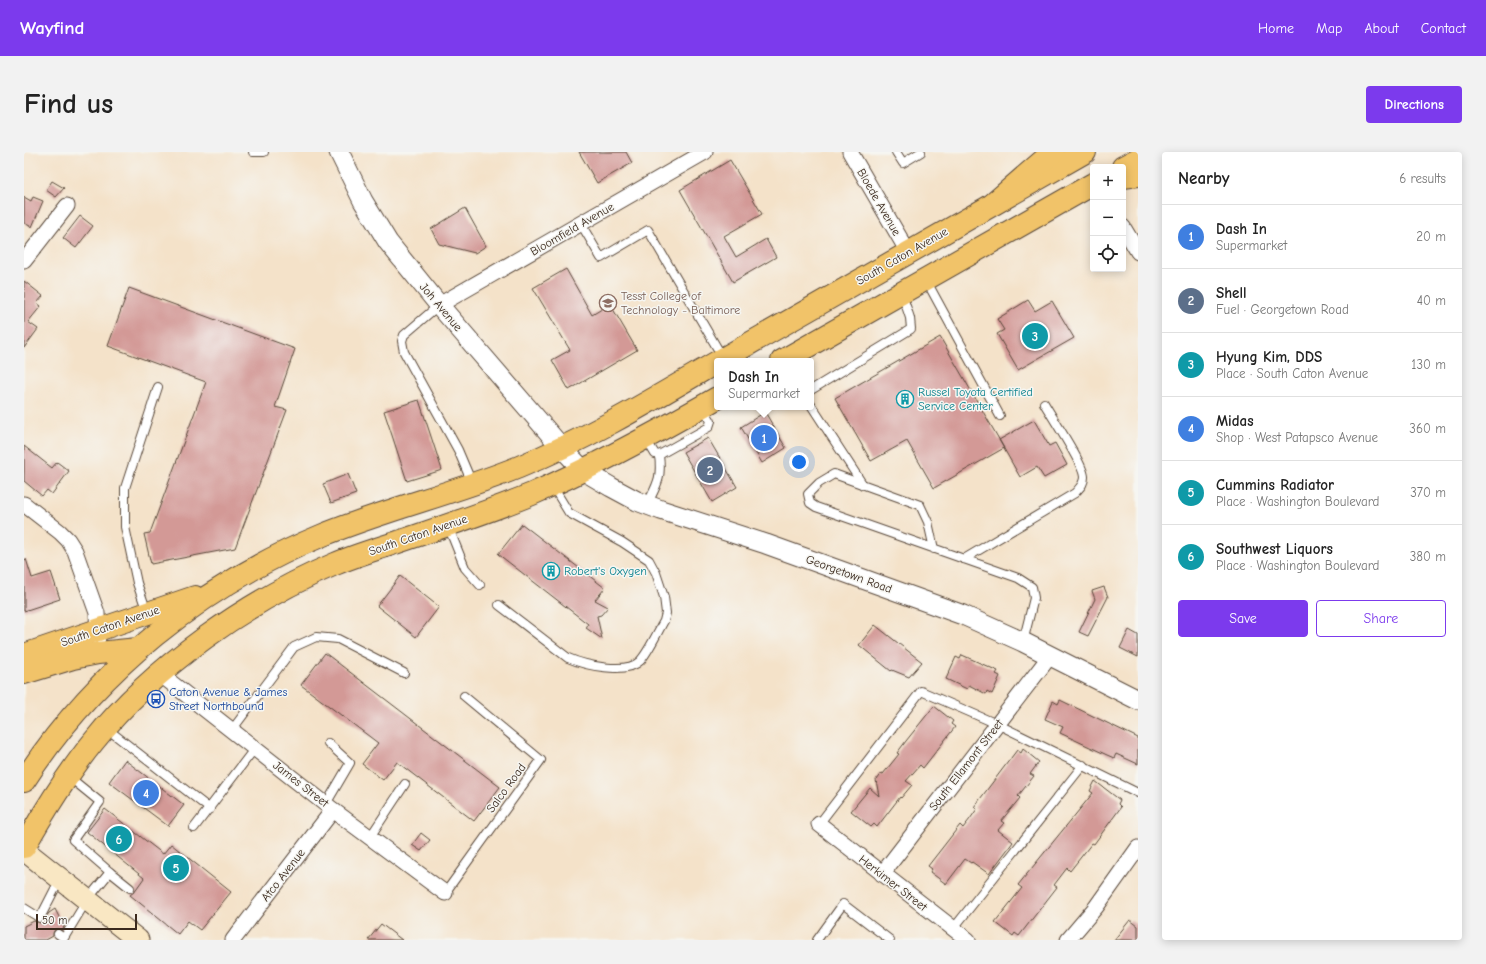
<!DOCTYPE html>
<meta charset="utf-8">
<style>
:root{--surface:#fff;--page:#f2f2f2;--text:#222;--muted:#767676;--line:#e0e0e0;--accent:#7c3aed}
body{margin:0;font-family:"Comic Neue",sans-serif;background:var(--page);color:var(--text)}
.controls{position:absolute;right:12px;top:12px;display:grid;overflow:hidden;border-radius:4px;box-shadow:0 2px 10px #0003}
.controls button{width:36px;height:36px;display:grid;place-items:center;padding:0;border:0;border-bottom:1px solid var(--line);background:var(--surface);color:var(--text);font:20px sans-serif}
.scale{position:absolute;left:12px;bottom:10px;width:101px;box-sizing:border-box;padding-left:4px;border:2px solid #3b2a1e;border-top:0;font-size:11px;line-height:14px;white-space:nowrap;color:#3b2a1e;-webkit-text-stroke:3px #f6f6f2;paint-order:stroke}
.you{position:absolute;left:775px;top:310px;width:14px;height:14px;margin:-10px;border:3px solid #fff;border-radius:50%;background:#1a73e8;box-shadow:0 0 0 6px #1a73e833}
.badge{display:grid;place-items:center;width:26px;height:26px;border-radius:50%;background:var(--accent);color:#fff;font-size:13px;font-weight:700}
.pin{position:absolute;translate:-50% -50%;border:2px solid #fff;box-shadow:0 1px 4px #0006}
.popup{position:absolute;left:690px;top:206px;width:100px;height:52px;box-sizing:border-box;display:grid;place-content:center;border-radius:4px;background:var(--surface);filter:drop-shadow(0 1px 3px #0005);font-size:13px;white-space:nowrap;color:var(--muted)}
.popup b{font-size:15px;color:var(--text)}
.popup::after{content:'';position:absolute;left:50%;top:100%;margin-left:-8px;border:8px solid transparent;border-top-color:var(--surface)}
.list{margin:0;padding:0;list-style:none}
h2{display:flex;justify-content:space-between;align-items:center;height:52px;margin:0;padding:0 16px;font-size:17px}
h2 small{font-size:13px;font-weight:400;color:var(--muted)}
.list li{display:grid;grid-template-columns:26px 1fr auto;gap:12px;align-items:center;box-sizing:border-box;height:64px;padding:0 16px;border-top:1px solid var(--line)}
.list b{display:block;font-size:15px;white-space:nowrap}
.list p{margin:0;font-size:13px;white-space:nowrap;color:var(--muted)}
.list em{font-size:13px;font-style:normal;color:var(--muted)}
.actions{display:flex;gap:8px;padding:12px 16px}
.actions a{flex:1;padding:9px 0;border:1px solid var(--accent);border-radius:4px;text-align:center;font-size:14px;color:var(--accent)}
.actions .main{background:var(--accent);color:#fff}
.icon{flex:none;width:22px;height:22px;fill:none;stroke:currentColor;stroke-width:2;stroke-linecap:round;stroke-linejoin:round}
.map{position:relative;flex:none;width:1114px;height:788px;overflow:hidden;border-radius:4px}
header{display:flex;align-items:center;gap:24px;box-sizing:border-box;height:56px;padding:0 20px;background:var(--accent);color:#fff}
header strong{font-size:19px}
nav{display:flex;gap:22px;margin-inline-start:auto;font-size:14px}
.intro{display:flex;align-items:center;justify-content:space-between;box-sizing:border-box;height:96px;padding:0 24px}
h1{margin:0;font-size:28px}
.button{padding:10px 18px;border-radius:4px;background:var(--accent);color:#fff;font-size:14px;font-weight:700}
main{display:flex;gap:24px;padding:0 24px}
aside{flex:1;background:var(--surface);border-radius:4px;box-shadow:0 2px 10px #0003}
.map>svg:first-child{display:block}
.building{fill:#d39996}
.lines{fill:none;stroke-linecap:round;stroke-linejoin:round}
.service-casing{stroke:#574638;stroke-width:10}
.minor-casing{stroke:#574638;stroke-width:17}
.tertiary-casing{stroke:#574638;stroke-width:21}
.secondary-casing{stroke:#574638;stroke-width:23}
.primary-casing{stroke:#574638;stroke-width:24}
.motorway-casing{stroke:#574638;stroke-width:24}
.service{stroke:#fff;stroke-width:8}
.minor{stroke:#fff;stroke-width:15}
.tertiary{stroke:#fff;stroke-width:19}
.secondary{stroke:#f9e7c3;stroke-width:21}
.primary{stroke:#f1c369;stroke-width:22}
.motorway{stroke:#f1c369;stroke-width:22}
.labels{text-anchor:middle;stroke-width:3;stroke-linejoin:round;paint-order:stroke}
.street-label{font-size:12px;fill:#3b2a1e;stroke:#f6f6f2}
.education-label{font-size:12px;fill:#785e54;stroke:#f6f6f2;text-anchor:start}
.culture-label{font-size:12px;fill:#0d838f;stroke:#f6f6f2;text-anchor:start}
.transit-label{font-size:12px;fill:#164399;stroke:#f6f6f2;text-anchor:start}
</style>
<header>
<strong>Wayfind</strong>
<nav><a>Home</a><a>Map</a><a>About</a><a>Contact</a></nav>
</header>
<div class="intro"><h1>Find us</h1><a class="button">Directions</a></div>
<main>
<div class="map">
<svg width="1114" height="788" viewBox="0 0 1114 788">
<rect width="100%" height="100%" fill="#f6f6f2"/>
<filter id="ink" filterUnits="userSpaceOnUse"><feTurbulence type="fractalNoise" baseFrequency=".025" numOctaves="2"/><feDisplacementMap in="SourceGraphic" scale="8" xChannelSelector="R" yChannelSelector="G"/><feConvolveMatrix kernelMatrix="1 2 1 2 8 2 1 2 1" color-interpolation-filters="sRGB"/></filter>
<filter id="wash" filterUnits="userSpaceOnUse"><feTurbulence type="fractalNoise" baseFrequency=".012" numOctaves="4" result="noise"/><feDisplacementMap in="SourceGraphic" scale="16" xChannelSelector="R" yChannelSelector="G"/><feGaussianBlur stdDeviation="0.9" result="paint"/><feColorMatrix in="noise" values="0 0 0 0 0 0 0 0 0 0 0 0 0 0 0 0 0 1.4 0 .05"/><feComposite in="paint" operator="in"/></filter>
<g filter="url(#wash)">
<rect width="100%" height="100%" fill="#f4e2c9"/>
<g id="blocks">
<g class="building">
<polygon points="555,0 602,0 608,11 573,31"/>
<polygon points="706,8 738,62 700,84 712,105 742,87 752,105 709,130 656,38"/>
<polygon points="28,29 40,36 32,45 22,38"/>
<polygon points="0,45 7,49 9,45 19,49 8,75 0,71"/>
<polygon points="441,56 462,94 451,101 415,92 407,77"/>
<polygon points="56,64 69,74 52,96 39,86"/>
<polygon points="542,117 568,163 586,152 613,198 545,238 528,208 546,198 509,136"/>
<polygon points="0,129 19,144 13,151 17,154 4,170 14,177 0,196"/>
<polygon points="105,136 271,197 251,255 263,258 211,396 127,412 120,382 126,381 182,230 84,194"/>
<polygon points="1004,148 1011,159 1028,149 1050,186 994,218 973,182 980,178 973,167"/>
<polygon points="916,185 980,296 910,336 883,289 847,309 811,246"/>
<polygon points="395,248 418,318 383,329 360,259"/>
<polygon points="741,260 762,296 738,311 717,275"/>
<polygon points="1010,268 1025,294 1031,291 1043,313 1020,326 1013,315 996,325 975,288"/>
<polygon points="684,286 713,335 688,350 659,300"/>
<polygon points="0,294 28,316 33,310 45,319 28,342 23,338 18,344 0,329"/>
<polygon points="324,322 332,342 307,351 299,332"/>
<polygon points="498,372 581,436 571,448 584,455 577,463 573,464 578,487 562,476 564,472 474,402"/>
<polygon points="2,407 8,426 27,420 36,447 0,459 0,408"/>
<polygon points="376,424 415,455 392,485 353,454"/>
<polygon points="1080,435 1084,445 1064,484 1055,480 1071,447 1068,439"/>
<polygon points="851,473 898,510 885,525 868,518 867,519 835,493"/>
<polygon points="1105,478 1114,483 1114,505 1096,496"/>
<polygon points="301,501 476,635 450,669 373,610 359,628 338,612 354,591 277,533"/>
<polygon points="938,503 974,519 972,522 976,524 968,542 963,539 962,542 945,533 943,537 922,527 932,505 936,507"/>
<polygon points="1036,548 1114,586 1114,612 1092,602 1090,606 1083,603 1036,581 1039,575 1021,567 1029,549 1034,552"/>
<polygon points="910,554 929,569 927,572 931,575 899,616 896,613 882,629 888,633 877,646 876,645 853,675 850,672 847,675 827,659 846,636 855,644 852,628 857,621 859,622 875,602 873,601 882,589"/>
<polygon points="999,597 1015,610 1006,622 1010,624 994,644 996,646 977,669 980,671 974,678 989,690 965,722 948,710 947,711 941,707 922,732 906,720 908,717 904,714 936,673 939,676 946,667 953,657 950,655 993,598 997,601"/>
<polygon points="101,608 160,653 144,674 85,630"/>
<polygon points="1071,629 1096,648 1094,652 1097,655 1070,692 1068,691 1046,719 1043,716 1030,733 1033,735 995,784 991,781 989,784 971,770 998,736 994,733 1069,641 1066,639"/>
<polygon points="81,657 139,702 147,692 207,740 176,778 164,769 154,782 106,743 110,740 120,726 63,680"/>
<polygon points="397,681 406,688 397,699 388,693"/>
<polygon points="31,757 40,775 38,778 35,777 31,777 29,781 29,784 22,788 0,788 0,774 10,769 16,771 18,771 25,761"/>
<polygon points="1106,768 1114,774 1114,788 1090,788"/>
<polygon points="357,772 378,788 344,788"/>
</g>
</g>
</g>
<g filter="url(#ink)">
<use href="#blocks" fill-opacity="0" stroke="#574638" stroke-width="1"/>
<g class="lines">
<defs>
<g id="service">
<polyline points="229,0 240,0"/>
<polyline points="872,0 879,11 897,0"/>
<polyline points="557,72 577,106 624,78 699,206"/>
<polyline points="902,128 976,264"/>
<polyline points="415,153 380,183 378,189 380,200 434,298 448,331"/>
<polyline points="787,238 887,177 886,166 878,142"/>
<polyline points="787,253 839,333"/>
<polyline points="622,287 631,302 635,303 685,275 687,269 679,256"/>
<path d="M623 353C633 332 638 327 635 303"/>
<polyline points="424,374 441,416 456,433"/>
<polyline points="910,397 904,370 896,353 810,322 795,331 784,342 786,351 792,355 994,426 1008,435 1010,446 999,490"/>
<path d="M940 407 1051 341C1055 336 1060 333 1060 325 1060 313 1028 265 1020 251"/>
<path d="M475 453 544 506C560 513 602 523 616 509 624 501 634 479 640 469L642 461 640 445 632 421 625 408 598 390 545 361 528 333"/>
<polyline points="123,460 113,431 101,375 101,336 134,235"/>
<polyline points="82,576 186,657"/>
<polyline points="208,578 270,495 292,485 314,487 380,521"/>
<polyline points="302,652 326,611 304,591"/>
<polyline points="795,672 897,539 973,572 1114,641"/>
<polyline points="170,676 231,596"/>
<polyline points="346,685 381,632"/>
<polyline points="86,720 106,736"/>
<polyline points="421,741 517,608 440,544"/>
<polyline points="0,756 16,766 36,727"/>
<polyline points="929,777 1059,613"/>
<polyline points="34,782 40,786 63,748 86,720 49,688 76,650 44,624"/>
<polyline points="793,788 819,752 866,788"/>
</g>
<g id="minor">
<polyline points="826,0 884,100"/>
<polyline points="1099,75 1114,100"/>
<polyline points="0,109 43,54"/>
<polyline points="415,153 681,0"/>
<polyline points="0,352 36,380 44,388 51,399 73,461 74,486"/>
<polyline points="136,522 309,658 421,741"/>
<polyline points="795,672 944,788"/>
<polyline points="858,722 1026,504"/>
<polyline points="209,788 309,658"/>
<polyline points="1044,788 1072,755 1114,696"/>
</g>
<polyline id="tertiary" points="315,0 339,49 364,90 415,153 538,296 560,319 587,335 613,349 637,358 742,392 939,463 999,490 1114,548"/>
<polyline id="secondary" points="0,698 114,788"/>
<g id="primary">
<polyline points="1099,15 1114,7"/>
<polyline points="695,209 1061,0"/>
<polyline points="758,209 1069,32"/>
<polyline points="0,503 171,445"/>
<polyline points="0,521 49,506 74,501 114,497"/>
<path d="M0 629C71 519 178 433 299 383 363 357 431 341 495 315 565 286 628 248 693 210"/>
<path d="M0 695C21 658 43 622 70 589 129 515 225 448 311 412 330 404 349 398 368 392 415 376 462 361 508 342 572 314 632 281 693 246"/>
</g>
<g id="motorway">
<polyline points="1099,25 1114,23"/>
<polyline points="969,52 1029,0"/>
</g>
</defs>
<use href="#service" class="service-casing"/>
<use href="#minor" class="minor-casing"/>
<use href="#tertiary" class="tertiary-casing"/>
<use href="#secondary" class="secondary-casing"/>
<use href="#primary" class="primary-casing"/>
<use href="#motorway" class="motorway-casing"/>
<use href="#service" class="service"/>
<use href="#minor" class="minor"/>
<use href="#tertiary" class="tertiary"/>
<use href="#secondary" class="secondary"/>
<use href="#primary" class="primary"/>
<use href="#motorway" class="motorway"/>
</g>
</g>
<defs>
<symbol id="university-ring" viewBox="-11 -11 22 22"><circle r="9.5" fill="#f6f6f2" stroke="#8d6e63" stroke-width="1.5"/><path d="M0-5L7-2L0 1L-7-2ZM-4 1L0 2.5L4 1V4Q0 6-4 4Z" fill="#8d6e63"/></symbol>
<symbol id="building-ring" viewBox="-11 -11 22 22"><circle r="9.5" fill="#f6f6f2" stroke="#0f9aa8" stroke-width="1.5"/><path d="M-4-6H4V6H1V3H-1V6H-4ZM-2.5-4.3h1.7v1.8h-1.7ZM.8-4.3h1.7v1.8H.8ZM-2.5-1h1.7V.8h-1.7ZM.8-1h1.7V.8H.8Z" fill="#0f9aa8"/></symbol>
<symbol id="bus-ring" viewBox="-11 -11 22 22"><circle r="9.5" fill="#f6f6f2" stroke="#1a4fb4" stroke-width="1.5"/><path d="M-5-6H5V4H4V6H2V4H-2V6H-4V4H-5ZM-3.5-4V0h7V-4ZM-3.5 1.2v1.5H-2V1.2ZM2 1.2v1.5H3.5V1.2Z" fill="#1a4fb4"/></symbol>
</defs>
<g fill-rule="evenodd">
<use href="#university-ring" x="574" y="141" width="20" height="20"/>
<use href="#building-ring" x="871" y="237" width="20" height="20"/>
<use href="#building-ring" x="517" y="409" width="20" height="20"/>
<use href="#bus-ring" x="122" y="537" width="20" height="20"/>
</g>
<g class="labels">
<g class="street-label">
<text transform="translate(855 50) rotate(60)" y="4">Bloede Avenue</text>
<text transform="translate(548 77) rotate(-30)" y="4">Bloomfield Avenue</text>
<text transform="translate(878 104) rotate(-30)" y="4">South Caton Avenue</text>
<text transform="translate(417 155) rotate(50)" y="4">Joh Avenue</text>
<text transform="translate(394 383) rotate(-19)" y="4">South Caton Avenue</text>
<text transform="translate(825 422) rotate(20)" y="4">Georgetown Road</text>
<text transform="translate(86 474) rotate(-19)" y="4">South Caton Avenue</text>
<text transform="translate(942 613) rotate(-52)" y="4">South Ellamont Street</text>
<text transform="translate(277 632) rotate(38)" y="4">James Street</text>
<text transform="translate(482 636) rotate(-54)" y="4">Salco Road</text>
<text transform="translate(259 723) rotate(-52)" y="4">Atco Avenue</text>
<text transform="translate(869 731) rotate(38)" y="4">Herkimer Street</text>
</g>
<g class="education-label">
<text x="597" y="148">Tesst College of<tspan x="597" dy="14">Technology - Baltimore</tspan></text>
</g>
<g class="culture-label">
<text x="894" y="244">Russel Toyota Certified<tspan x="894" dy="14">Service Center</tspan></text>
<text x="540" y="423">Robert's Oxygen</text>
</g>
<g class="transit-label">
<text x="145" y="544">Caton Avenue &amp; James<tspan x="145" dy="14">Street Northbound</tspan></text>
</g>
</g>
</svg>
<div class="controls">
<button>+</button>
<button>−</button>
<button><svg class="icon" aria-label="locate" viewBox="0 0 24 24"><circle cx="12" cy="12" r="6"/><path d="M12 2v4M12 18v4M2 12h4M18 12h4"/></svg></button>
</div>
<div class="scale">50 m</div>
<div class="you"></div>
<div class="pin badge" style="left:740px;top:286px;background:#3f7fe0">1</div>
<div class="popup"><b>Dash In</b>Supermarket</div>
<div class="pin badge" style="left:686px;top:318px;background:#5c6f8a">2</div>
<div class="pin badge" style="left:1011px;top:184px;background:#0f9aa8">3</div>
<div class="pin badge" style="left:122px;top:641px;background:#3f7fe0">4</div>
<div class="pin badge" style="left:152px;top:716px;background:#0f9aa8">5</div>
<div class="pin badge" style="left:95px;top:687px;background:#0f9aa8">6</div>
</div>
<aside>
<h2>Nearby<small>6 results</small></h2>
<ul class="list">
<li><span class="badge" style="background:#3f7fe0">1</span><div><b>Dash In</b><p>Supermarket</p></div><em>20 m</em></li>
<li><span class="badge" style="background:#5c6f8a">2</span><div><b>Shell</b><p>Fuel · Georgetown Road</p></div><em>40 m</em></li>
<li><span class="badge" style="background:#0f9aa8">3</span><div><b>Hyung Kim, DDS</b><p>Place · South Caton Avenue</p></div><em>130 m</em></li>
<li><span class="badge" style="background:#3f7fe0">4</span><div><b>Midas</b><p>Shop · West Patapsco Avenue</p></div><em>360 m</em></li>
<li><span class="badge" style="background:#0f9aa8">5</span><div><b>Cummins Radiator</b><p>Place · Washington Boulevard</p></div><em>370 m</em></li>
<li><span class="badge" style="background:#0f9aa8">6</span><div><b>Southwest Liquors</b><p>Place · Washington Boulevard</p></div><em>380 m</em></li>
</ul>
<div class="actions"><a class="main">Save</a><a>Share</a></div>
</aside>
</main>
